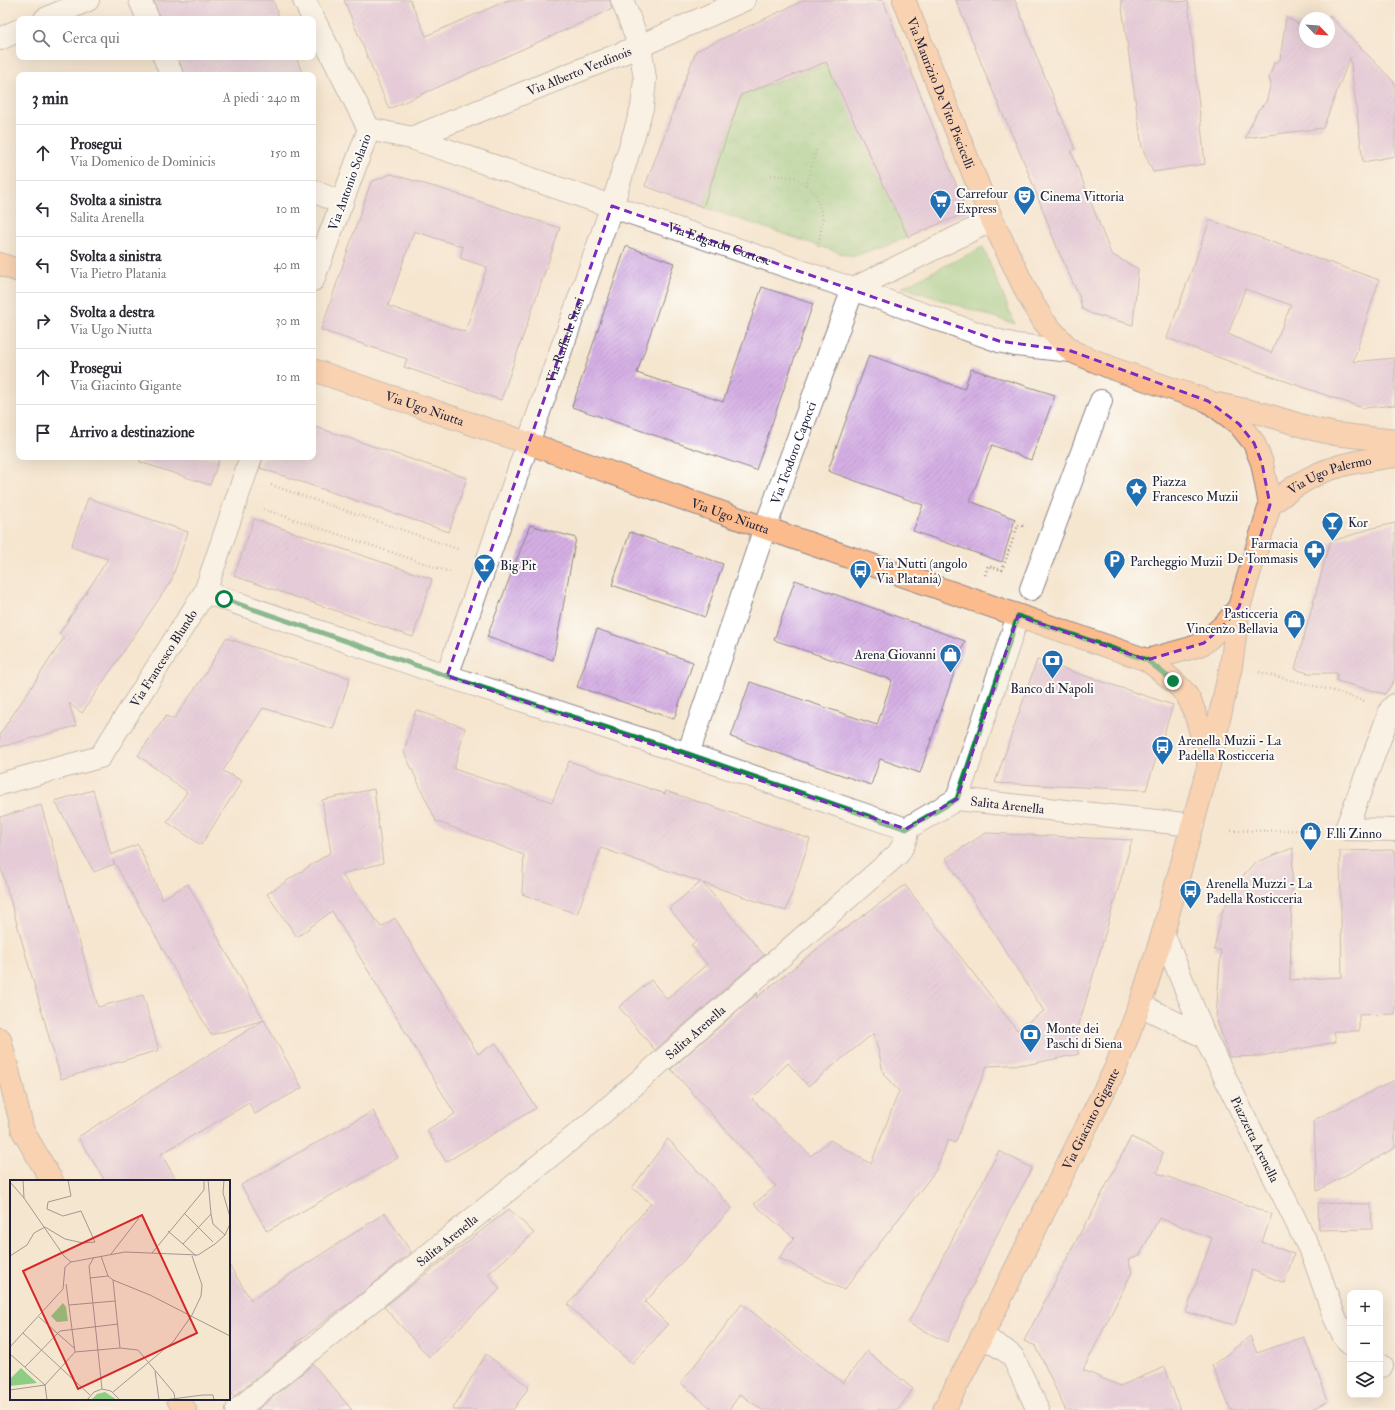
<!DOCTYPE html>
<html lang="it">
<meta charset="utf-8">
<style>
:root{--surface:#fff;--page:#f2f2f3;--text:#2b2b33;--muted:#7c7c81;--line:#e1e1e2}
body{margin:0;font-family:"IM FELL Double Pica",serif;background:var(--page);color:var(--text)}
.controls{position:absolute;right:12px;bottom:12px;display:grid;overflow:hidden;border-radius:8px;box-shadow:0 4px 16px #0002}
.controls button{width:36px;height:36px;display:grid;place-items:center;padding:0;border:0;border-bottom:1px solid var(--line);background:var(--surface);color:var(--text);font:20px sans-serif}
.compass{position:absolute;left:1299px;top:12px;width:36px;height:36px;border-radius:50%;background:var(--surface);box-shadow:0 4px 16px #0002;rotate:115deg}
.stop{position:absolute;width:12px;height:12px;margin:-9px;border:3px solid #0b8043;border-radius:50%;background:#fff}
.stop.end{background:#0b8043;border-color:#fff;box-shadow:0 1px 4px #0008}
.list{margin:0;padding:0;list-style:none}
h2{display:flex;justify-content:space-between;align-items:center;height:52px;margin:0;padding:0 16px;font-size:17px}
h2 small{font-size:13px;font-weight:400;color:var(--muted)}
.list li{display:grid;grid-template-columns:26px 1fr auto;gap:12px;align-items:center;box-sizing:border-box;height:56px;padding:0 16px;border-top:1px solid var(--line)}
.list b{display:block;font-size:15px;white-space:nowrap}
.list p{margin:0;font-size:13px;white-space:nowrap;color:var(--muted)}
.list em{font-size:13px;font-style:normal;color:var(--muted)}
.icon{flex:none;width:22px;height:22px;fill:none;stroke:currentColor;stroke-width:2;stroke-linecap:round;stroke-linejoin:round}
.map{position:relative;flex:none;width:1395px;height:1410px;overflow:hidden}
.search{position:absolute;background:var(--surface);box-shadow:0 4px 16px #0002;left:16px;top:16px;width:300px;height:44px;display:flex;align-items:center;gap:10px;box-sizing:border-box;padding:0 14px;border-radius:8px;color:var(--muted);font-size:15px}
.panel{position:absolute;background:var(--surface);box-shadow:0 4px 16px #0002;left:16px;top:72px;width:300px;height:388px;border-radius:8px}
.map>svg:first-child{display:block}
.park{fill:url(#park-crowns);stroke:#587860}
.garden{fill:#8ecd84;stroke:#587860}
.building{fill:url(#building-hatch);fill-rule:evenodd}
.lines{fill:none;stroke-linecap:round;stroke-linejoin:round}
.minor-casing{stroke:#8c8486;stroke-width:24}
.major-casing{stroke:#8c8486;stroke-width:24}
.path{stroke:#8c8486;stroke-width:2.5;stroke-dasharray:1 3;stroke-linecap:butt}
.minor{stroke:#fff;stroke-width:22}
.major{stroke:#fbbb8d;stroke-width:22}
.route{stroke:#0b8043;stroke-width:5}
.marked{fill:none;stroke:#7b2cbf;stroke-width:3;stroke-dasharray:8 5;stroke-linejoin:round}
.labels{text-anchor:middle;stroke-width:4;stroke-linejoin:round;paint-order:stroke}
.street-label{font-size:13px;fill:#22223b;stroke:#fdfcf7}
.poi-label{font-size:13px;fill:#22223b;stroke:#fdfcf7;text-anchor:start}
.inset-road{fill:none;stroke:#a19894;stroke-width:1}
.view{fill:#d62828;fill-opacity:0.15;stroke:#d62828;stroke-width:2}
.inset-edge{fill:none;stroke:#22223b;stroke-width:2}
</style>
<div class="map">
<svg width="1395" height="1410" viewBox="0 0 1395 1410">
<defs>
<pattern id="park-crowns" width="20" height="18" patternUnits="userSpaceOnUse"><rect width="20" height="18" fill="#8ecd84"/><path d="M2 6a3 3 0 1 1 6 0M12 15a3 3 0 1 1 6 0" fill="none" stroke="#7ab073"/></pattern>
<pattern id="building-hatch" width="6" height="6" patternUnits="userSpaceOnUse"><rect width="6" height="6" fill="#d4afe4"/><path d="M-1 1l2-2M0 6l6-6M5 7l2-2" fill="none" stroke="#b696c4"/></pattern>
</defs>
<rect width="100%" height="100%" fill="#fdfcf7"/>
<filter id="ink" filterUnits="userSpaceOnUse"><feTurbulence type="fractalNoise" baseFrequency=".025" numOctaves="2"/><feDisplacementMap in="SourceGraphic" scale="8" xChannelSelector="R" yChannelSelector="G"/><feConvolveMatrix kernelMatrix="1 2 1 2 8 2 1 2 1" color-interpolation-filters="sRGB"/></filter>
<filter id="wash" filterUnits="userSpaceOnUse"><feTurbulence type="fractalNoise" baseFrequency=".012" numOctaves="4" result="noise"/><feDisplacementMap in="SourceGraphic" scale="16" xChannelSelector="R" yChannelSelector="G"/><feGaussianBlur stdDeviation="0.9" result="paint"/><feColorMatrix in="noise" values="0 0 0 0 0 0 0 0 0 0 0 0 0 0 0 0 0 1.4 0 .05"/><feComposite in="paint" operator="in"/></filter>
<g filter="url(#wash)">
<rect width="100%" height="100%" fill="#f5e6d0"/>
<polygon class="park" points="833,61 908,237 852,257 703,207 741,95"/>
<polygon class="garden" points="983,247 1015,324 902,287"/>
<g id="blocks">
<g class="building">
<polygon points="154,0 273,0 280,19 160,19"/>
<polygon points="344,0 410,0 426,36 508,0 610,0 612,9 389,109"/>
<polygon points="805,0 883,0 967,212 908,237 826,62 741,95 703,207 645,186 696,51"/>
<polygon points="956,0 1015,0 1037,58 1075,149 1071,151 1111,254 1138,269 1133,325 1092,314 1082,309 1079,296 1058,250 1027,169 988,80"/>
<polygon points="1121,0 1175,0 1176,2 1188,1 1205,164 1153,172 1142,147"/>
<polygon points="1329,15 1395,83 1395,156 1363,162 1350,57 1323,128 1245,138 1258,110 1266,102 1271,83 1269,78 1274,63 1280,60 1286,18 1305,27 1305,42 1329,42"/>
<polygon points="178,57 296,57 303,75 184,75"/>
<path d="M391 174 445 190 560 228 501 400 404 367 407 359 321 330 371 182ZM414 231 463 247 460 258 487 267 465 332 388 306Z"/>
<path d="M1210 220 1379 280 1353 362 1395 358V405L1363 408 1239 365 1167 338ZM1245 289 1291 305 1271 353 1228 334Z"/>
<polygon points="626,246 674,263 637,373 723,402 762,287 813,304 756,470 572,407"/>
<polygon points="869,355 964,389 971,369 1055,395 1031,460 992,445 970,501 1015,519 1002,562 913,531 923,505 828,471"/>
<polygon points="313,426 467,478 449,532 260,468 263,457 313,457"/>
<polygon points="140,457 220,457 210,485 140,462"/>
<polygon points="88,498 188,532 171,581 82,713 69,703 76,726 0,747 0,734 64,638 59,634 108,559 71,547"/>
<polygon points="254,519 432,579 413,637 234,576"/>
<polygon points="1395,523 1395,679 1385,694 1337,681 1337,673 1308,673 1295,669 1330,542 1373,528"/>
<polygon points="530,525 576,538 553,660 487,637"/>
<polygon points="630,532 723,564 705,617 612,585"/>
<polygon points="795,580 965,641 920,773 880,759 871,785 731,737 750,682 877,725 892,680 774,640"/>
<polygon points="597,629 693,662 674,719 577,687"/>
<polygon points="226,638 350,678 333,729 263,708 223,771 242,781 201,845 167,822 187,792 138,755 166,716 174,719 205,674"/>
<polygon points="1037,660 1173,705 1146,790 995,783"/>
<polygon points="416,710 465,728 454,769 552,802 569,761 665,794 666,791 810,839 786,911 703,883 764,955 655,1050 619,1007 651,980 667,999 707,964 691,945 696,941 669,908 701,882 601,848 577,914 522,894 524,855 436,821 404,752"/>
<polygon points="374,789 383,863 341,874 381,927 395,918 478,1054 496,1043 536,1108 446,1162 427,1130 455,1114 332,911 297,937 267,894 331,852 322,800"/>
<polygon points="93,790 111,855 138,844 162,899 188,884 264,1020 211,1035 113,860 114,864 94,872 55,801"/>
<polygon points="41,805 98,1007 143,995 159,1050 61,1079 0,864 0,817"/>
<path d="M986 833 1132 840 1074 1042 1079 1054 1030 1064 987 1066 955 1143 948 1140 936 1170 844 1290 779 1258 794 1238 754 1204 776 1186 671 1069 758 993 756 998 841 930 842 931 905 885 1017 1030 1044 1011 946 858ZM874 1033 884 1075 899 1091 871 1164 830 1140 811 1156 752 1099 788 1063 808 1086Z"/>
<polygon points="1293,848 1290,980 1342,977 1340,851 1395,850 1395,1014 1359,1015 1359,1031 1334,1031 1336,1042 1261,1056 1229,1057 1216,1017 1221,950 1214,950 1222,912 1237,883 1254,863"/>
<polygon points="264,1020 302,1088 255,1114 249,1103 161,1154 177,1181 105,1181 78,1137"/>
<polygon points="1395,1080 1395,1148 1317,1191 1314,1120"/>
<polygon points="373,1111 398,1158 267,1231 241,1185"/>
<polygon points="1131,1137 1163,1152 1157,1173 1272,1214 1262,1242 1294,1254 1284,1283 1252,1270 1235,1325 1186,1312 1212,1238 1159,1218 1140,1255 1128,1259 1132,1272 1083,1370 1120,1386 1165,1367 1180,1410 1064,1410 1065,1409 1036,1346 1024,1341 1087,1220 1088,1221"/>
<polygon points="668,1139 732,1208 645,1302 668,1325 632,1364 568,1305 651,1203 632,1188"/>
<polygon points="999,1151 1032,1168 990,1248 947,1342 908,1323"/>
<polygon points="1318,1203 1371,1204 1372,1229 1319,1230"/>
<polygon points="509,1209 534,1233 488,1274 500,1289 429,1357 384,1307"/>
<polygon points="385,1213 411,1252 366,1290 296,1343 297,1345 234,1396 229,1388 229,1265 251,1300"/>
<polygon points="742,1304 843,1383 867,1351 913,1389 898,1410 762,1410 740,1394 729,1410 713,1410 681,1383"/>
<polygon points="1250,1336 1257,1353 1304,1337 1328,1401 1310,1410 1231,1410 1212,1366"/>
<polygon points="486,1354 529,1387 513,1410 452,1410"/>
<polygon points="313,1364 352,1410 257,1410"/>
</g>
</g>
</g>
<g filter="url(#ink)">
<use href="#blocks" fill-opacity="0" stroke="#8c8486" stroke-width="1"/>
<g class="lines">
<defs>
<g id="minor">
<polyline points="140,0 148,19"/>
<polyline points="304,0 369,129 313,280"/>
<polyline points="45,19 88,0"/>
<polyline points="0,39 19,30"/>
<polyline points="164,57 172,75"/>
<path id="s1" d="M369 129 412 138 853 289 999 341 1016 345 1071 351"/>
<path id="s2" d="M412 138 640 46 744 0"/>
<polyline points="313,191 342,203"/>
<polyline points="853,289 992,220"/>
<polyline points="1031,589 1101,401"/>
<polyline points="205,592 447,676 688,754 906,829"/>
<path id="s3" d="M447 676 528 443 612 206 642 108 645 79 640 46 622 0"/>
<polyline points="1395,705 1391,709 1346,829 1395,830"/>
<path id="s4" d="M688 754 765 528 853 289"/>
<path id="s5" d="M0 784 100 757 205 592 251 457"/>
<polyline points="957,799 1018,616"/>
<path id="s6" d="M906 829 957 799 1193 825"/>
<path id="s7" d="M1163 933 1205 1037 1314 1258 1334 1316 1343 1335 1350 1344"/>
<polyline points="1140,1005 1205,1037"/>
<polyline points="982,1336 1006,1351 1013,1357 1038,1410"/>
<polyline points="1380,1365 1382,1366"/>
<path id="s8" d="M237 1410 591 1123 898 854C903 846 908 838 906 829"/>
</g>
<g id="major">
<path id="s9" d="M904 0 992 220 1028 295 1044 322 1071 351 1114 369 1208 401 1239 424 1254 443 1262 463 1270 505 1239 607 1227 622 1204 643 1191 648 1147 660"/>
<polyline points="0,264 19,271"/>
<path id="s10" d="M313 370 528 443 765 528 1147 660C1160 670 1174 680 1185 693 1196 706 1204 746 1209 764"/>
<polyline points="1217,404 1264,414 1313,429 1335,434 1395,441"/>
<path id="s11" d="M1270 505C1290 489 1311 474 1337 467 1355 461 1376 459 1395 456"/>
<polyline points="0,1039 23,1131 52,1181"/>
<polyline points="178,1399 185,1410"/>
<path id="s12" d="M944 1410 982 1336 1115 1069 1140 1005 1163 933 1209 764 1231 666 1239 607"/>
</g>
</defs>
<use href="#minor" class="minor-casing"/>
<use href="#major" class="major-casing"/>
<g class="path">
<polyline points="771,175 795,177 815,193 823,218 818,249"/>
<polyline points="806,186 817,148"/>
<polyline points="271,485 458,549"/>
<polyline points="263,509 450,572"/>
<polyline points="985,575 988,566 1002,570 1018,525 1024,526"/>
<polyline points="1259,672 1334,691 1364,701"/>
<polyline points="1231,831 1319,830"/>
</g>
<use href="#minor" class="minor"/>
<use href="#major" class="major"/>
</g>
</g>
<g class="lines" filter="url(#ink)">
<polyline class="route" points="224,599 447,676 688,754 906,829 957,799 1018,616 1147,660 1173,681"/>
</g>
<path d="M0 0H1395V1410H0ZM612 206 999 341 1071 351 1208 401 1239 424 1254 443 1262 463 1270 505 1239 607 1227 622 1204 643 1147 660 1018 616 957 799 906 829 447 676Z" fill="#f5e6d0" fill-opacity=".55" fill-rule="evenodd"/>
<path class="marked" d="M612 206 999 341 1071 351 1208 401 1239 424 1254 443 1262 463 1270 505 1239 607 1227 622 1204 643 1147 660 1018 616 957 799 906 829 447 676Z"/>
<defs>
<symbol id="theatre-pin" viewBox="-11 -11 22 30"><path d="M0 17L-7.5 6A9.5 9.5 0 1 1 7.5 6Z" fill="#1f6fb2" stroke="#fdfcf7"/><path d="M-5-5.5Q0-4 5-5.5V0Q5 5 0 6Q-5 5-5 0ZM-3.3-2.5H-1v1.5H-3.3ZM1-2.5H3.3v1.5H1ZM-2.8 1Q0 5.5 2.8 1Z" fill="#fff"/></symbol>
<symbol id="supermarket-pin" viewBox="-11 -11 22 30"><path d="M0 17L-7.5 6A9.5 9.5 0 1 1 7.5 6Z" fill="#1f6fb2" stroke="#fdfcf7"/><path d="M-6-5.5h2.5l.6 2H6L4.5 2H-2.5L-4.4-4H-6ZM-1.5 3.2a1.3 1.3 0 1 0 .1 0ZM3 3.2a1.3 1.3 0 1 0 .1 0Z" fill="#fff"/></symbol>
<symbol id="sight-pin" viewBox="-11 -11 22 30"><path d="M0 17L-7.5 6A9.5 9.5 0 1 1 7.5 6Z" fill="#1f6fb2" stroke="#fdfcf7"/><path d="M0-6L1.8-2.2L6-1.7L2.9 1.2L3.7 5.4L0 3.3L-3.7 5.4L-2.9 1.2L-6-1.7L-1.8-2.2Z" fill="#fff"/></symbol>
<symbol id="bar-pin" viewBox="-11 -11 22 30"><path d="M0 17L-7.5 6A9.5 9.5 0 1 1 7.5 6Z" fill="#1f6fb2" stroke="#fdfcf7"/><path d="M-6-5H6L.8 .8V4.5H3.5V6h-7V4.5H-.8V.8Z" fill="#fff"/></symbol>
<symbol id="pharmacy-pin" viewBox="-11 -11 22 30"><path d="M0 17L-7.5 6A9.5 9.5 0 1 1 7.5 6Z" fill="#1f6fb2" stroke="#fdfcf7"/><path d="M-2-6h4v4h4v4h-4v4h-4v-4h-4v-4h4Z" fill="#fff"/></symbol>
<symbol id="parking-pin" viewBox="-11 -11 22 30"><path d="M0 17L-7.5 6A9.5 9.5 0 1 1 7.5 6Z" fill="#1f6fb2" stroke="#fdfcf7"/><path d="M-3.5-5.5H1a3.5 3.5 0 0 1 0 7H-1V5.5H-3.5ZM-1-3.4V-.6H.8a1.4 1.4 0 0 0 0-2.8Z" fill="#fff"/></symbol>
<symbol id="bus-pin" viewBox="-11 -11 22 30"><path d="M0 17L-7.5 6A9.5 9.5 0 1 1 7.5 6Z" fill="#1f6fb2" stroke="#fdfcf7"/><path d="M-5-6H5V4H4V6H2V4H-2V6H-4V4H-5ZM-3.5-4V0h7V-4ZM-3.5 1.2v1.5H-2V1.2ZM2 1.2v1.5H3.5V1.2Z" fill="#fff"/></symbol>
<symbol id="shop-pin" viewBox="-11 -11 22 30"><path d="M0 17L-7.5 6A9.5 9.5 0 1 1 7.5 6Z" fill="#1f6fb2" stroke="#fdfcf7"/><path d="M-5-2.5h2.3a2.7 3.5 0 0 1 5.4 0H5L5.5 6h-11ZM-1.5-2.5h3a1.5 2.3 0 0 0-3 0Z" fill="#fff"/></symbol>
<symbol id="bank-pin" viewBox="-11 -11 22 30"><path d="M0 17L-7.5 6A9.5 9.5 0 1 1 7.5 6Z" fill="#1f6fb2" stroke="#fdfcf7"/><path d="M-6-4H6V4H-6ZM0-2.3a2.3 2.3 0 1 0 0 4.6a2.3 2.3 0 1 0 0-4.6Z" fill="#fff"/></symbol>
</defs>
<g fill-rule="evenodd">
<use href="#theatre-pin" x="1012" y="184" width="25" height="34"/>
<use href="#supermarket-pin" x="928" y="188" width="25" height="34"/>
<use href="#sight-pin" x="1124" y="476" width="25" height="34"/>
<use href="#bar-pin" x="1320" y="510" width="25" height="34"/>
<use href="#pharmacy-pin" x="1302" y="538" width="25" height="34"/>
<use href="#parking-pin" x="1102" y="548" width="25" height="34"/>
<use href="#bar-pin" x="472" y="552" width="25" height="34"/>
<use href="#bus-pin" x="848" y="558" width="25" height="34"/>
<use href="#shop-pin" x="1282" y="608" width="25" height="34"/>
<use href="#shop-pin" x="938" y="642" width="25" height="34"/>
<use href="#bank-pin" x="1040" y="648" width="25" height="34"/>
<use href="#bus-pin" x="1150" y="734" width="25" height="34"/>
<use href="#shop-pin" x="1298" y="820" width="25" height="34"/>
<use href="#bus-pin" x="1178" y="878" width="25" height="34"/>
<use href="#bank-pin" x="1018" y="1022" width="25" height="34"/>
</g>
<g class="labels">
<g class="street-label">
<text dy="5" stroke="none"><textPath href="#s2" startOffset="180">Via Alberto Verdinois</textPath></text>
<text dy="5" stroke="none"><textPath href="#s9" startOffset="100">Via Maurizio De Vito Piscicelli</textPath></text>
<text transform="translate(349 182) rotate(-70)" y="5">Via Antonio Solario</text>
<text dy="5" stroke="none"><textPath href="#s1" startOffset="369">Via Edgardo Cortese</textPath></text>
<text dy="5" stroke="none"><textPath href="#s3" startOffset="356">Via Raffaele Stasi</textPath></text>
<text dy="5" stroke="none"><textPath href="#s10" startOffset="118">Via Ugo Niutta</textPath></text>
<text dy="5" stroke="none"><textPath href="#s4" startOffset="319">Via Teodoro Capocci</textPath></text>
<text dy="5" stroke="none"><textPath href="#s11" startOffset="68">Via Ugo Palermo</textPath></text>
<text dy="5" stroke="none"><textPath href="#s10" startOffset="442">Via Ugo Niutta</textPath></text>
<text dy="5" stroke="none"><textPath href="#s5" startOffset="221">Via Francesco Blundo</textPath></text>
<text dy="5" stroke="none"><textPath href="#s6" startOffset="110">Salita Arenella</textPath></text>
<text dy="5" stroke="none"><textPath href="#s8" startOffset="594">Salita Arenella</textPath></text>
<text dy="5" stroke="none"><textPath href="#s12" startOffset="326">Via Giacinto Gigante</textPath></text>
<text dy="5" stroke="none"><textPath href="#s7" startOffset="226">Piazzetta Arenella</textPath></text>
<text dy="5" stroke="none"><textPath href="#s8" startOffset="270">Salita Arenella</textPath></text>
</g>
<g class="poi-label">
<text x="956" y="198">Carrefour<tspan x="956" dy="15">Express</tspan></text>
<text x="1040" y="201">Cinema Vittoria</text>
<text x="1152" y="486">Piazza<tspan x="1152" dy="15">Francesco Muzii</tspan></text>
<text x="1348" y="527">Kor</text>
<text x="1298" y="548" text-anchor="end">Farmacia<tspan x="1298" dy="15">De Tommasis</tspan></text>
<text x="1130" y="566">Parcheggio Muzii</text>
<text x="876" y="568">Via Nutti (angolo<tspan x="876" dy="15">Via Platania)</tspan></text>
<text x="500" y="570">Big Pit</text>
<text x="1278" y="618" text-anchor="end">Pasticceria<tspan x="1278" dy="15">Vincenzo Bellavia</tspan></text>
<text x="936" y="659" text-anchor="end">Arena Giovanni</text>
<text x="1052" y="693" text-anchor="middle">Banco di Napoli</text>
<text x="1178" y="745">Arenella Muzii - La<tspan x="1178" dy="15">Padella Rosticceria</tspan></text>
<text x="1326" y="838">F.lli Zinno</text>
<text x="1206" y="888">Arenella Muzzi - La<tspan x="1206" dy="15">Padella Rosticceria</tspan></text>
<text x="1046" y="1033">Monte dei<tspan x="1046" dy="15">Paschi di Siena</tspan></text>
</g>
</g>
<g transform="translate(10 1180)">
<rect width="220" height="220" fill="#f5e6d0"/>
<path d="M53 123 56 127 58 141 47 142 41 136ZM95 212 107 220H81L87 214Z" fill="#8ecd84"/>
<path d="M11 188 27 203 0 206V199Z" fill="#8ecd84"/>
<path class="inset-road" d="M13 0 14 18 54 76 61 82M198 0 201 34M214 0 213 13 220 37M0 2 14 18M174 33 203 62M201 34 203 44 215 55M158 51 173 64M142 73 194 10V0M101 74 129 38M0 76 17 65 24 53 35 47 55 59 73 63 85 62 71 31 53 36 37 29 38 22 61 16 58 0M91 76 98 96 103 100 140 115 220 156M186 76 173 64 201 34M84 77 79 86 92 209M80 98 98 96M103 100 110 168M56 104 65 172M59 125 105 121M29 137 64 168M13 153 80 215M0 167 53 109 55 87 61 82 115 72 188 75 205 64 215 55 220 44M0 174 35 205M15 187 50 151 108 144M145 191 149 220M0 210 35 205M103 212 163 162 182 135 191 116 192 105 182 76M37 220 35 205 65 172 110 168 128 170 164 213 165 220M77 220 84 212 92 209 101 211 110 220M154 220 193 215H203L204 220"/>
<path class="view" d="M132 35 187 153 68 209 13 91Z"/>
<rect width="220" height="220" class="inset-edge"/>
</g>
</svg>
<div class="controls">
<button>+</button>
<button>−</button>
<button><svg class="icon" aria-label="layers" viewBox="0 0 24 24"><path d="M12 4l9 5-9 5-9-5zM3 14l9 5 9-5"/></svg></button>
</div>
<svg class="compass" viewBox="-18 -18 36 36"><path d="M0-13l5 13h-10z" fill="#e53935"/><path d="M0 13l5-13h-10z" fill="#7c7c81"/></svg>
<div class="stop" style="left:224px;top:599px"></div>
<div class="stop end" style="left:1173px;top:681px"></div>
<div class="search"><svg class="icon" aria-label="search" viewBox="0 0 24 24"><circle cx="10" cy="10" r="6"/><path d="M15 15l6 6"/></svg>Cerca qui</div>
<section class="panel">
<h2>3 min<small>A piedi · 240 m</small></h2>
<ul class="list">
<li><svg class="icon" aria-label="ahead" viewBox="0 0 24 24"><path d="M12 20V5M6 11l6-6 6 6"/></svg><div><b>Prosegui</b><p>Via Domenico de Dominicis</p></div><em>150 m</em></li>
<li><svg class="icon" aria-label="left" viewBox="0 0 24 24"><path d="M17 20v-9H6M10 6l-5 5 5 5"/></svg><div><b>Svolta a sinistra</b><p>Salita Arenella</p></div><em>10 m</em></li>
<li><svg class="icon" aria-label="left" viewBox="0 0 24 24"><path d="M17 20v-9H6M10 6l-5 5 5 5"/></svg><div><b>Svolta a sinistra</b><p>Via Pietro Platania</p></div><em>40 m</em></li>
<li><svg class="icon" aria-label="right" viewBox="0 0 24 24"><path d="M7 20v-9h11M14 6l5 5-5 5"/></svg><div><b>Svolta a destra</b><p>Via Ugo Niutta</p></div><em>30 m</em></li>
<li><svg class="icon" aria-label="ahead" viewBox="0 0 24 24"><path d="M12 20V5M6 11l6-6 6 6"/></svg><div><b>Prosegui</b><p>Via Giacinto Gigante</p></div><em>10 m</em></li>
<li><svg class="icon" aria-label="arrive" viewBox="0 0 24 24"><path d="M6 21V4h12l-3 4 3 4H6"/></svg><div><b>Arrivo a destinazione</b></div></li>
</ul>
</section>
</div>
